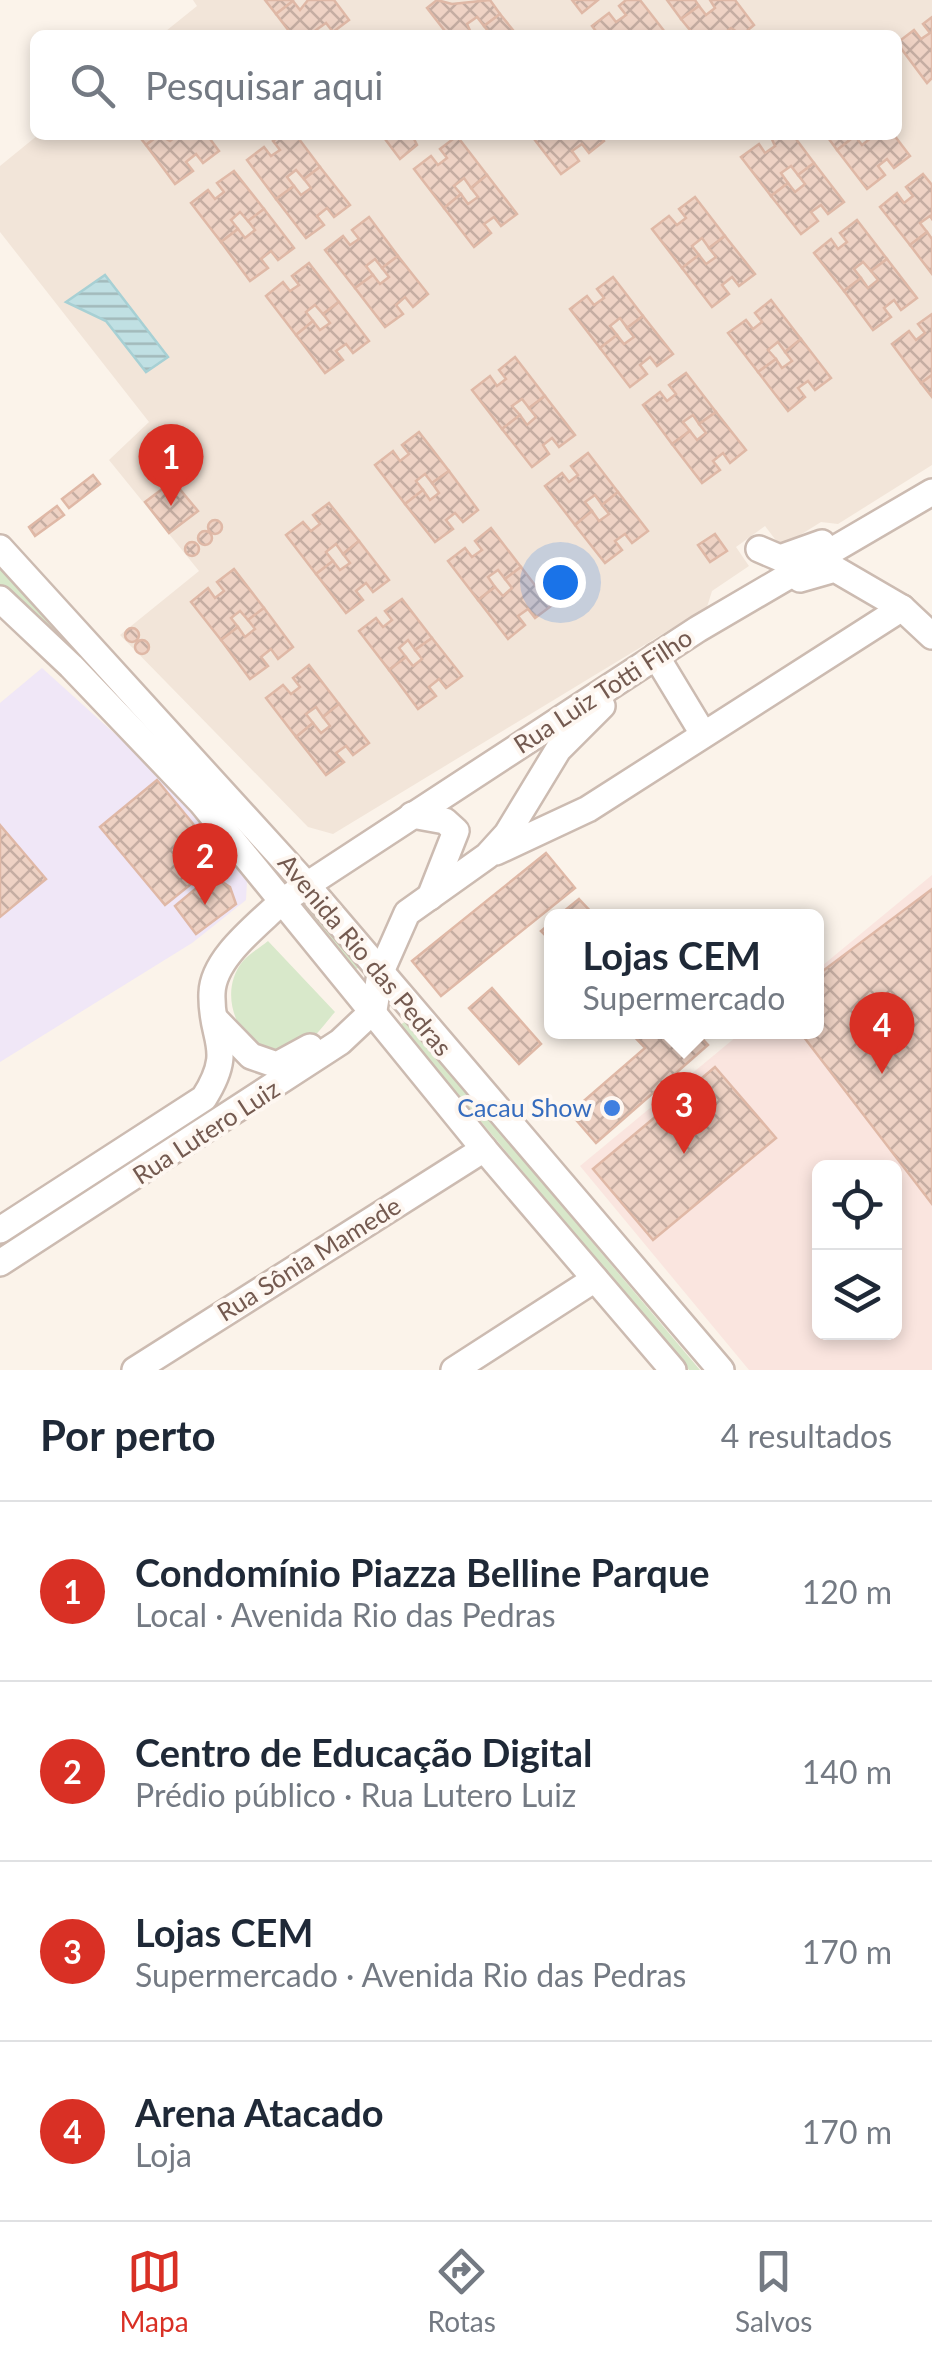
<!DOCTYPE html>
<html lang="pt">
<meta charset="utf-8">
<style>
:root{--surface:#fff;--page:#f2f2f3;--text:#1f2937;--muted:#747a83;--line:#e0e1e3;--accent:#d93025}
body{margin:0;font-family:Lato,sans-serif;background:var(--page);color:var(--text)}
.controls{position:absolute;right:30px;bottom:30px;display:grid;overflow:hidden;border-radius:15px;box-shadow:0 5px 15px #0003}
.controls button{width:90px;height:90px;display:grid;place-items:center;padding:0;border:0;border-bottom:2px solid var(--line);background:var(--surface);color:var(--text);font:50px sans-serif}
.you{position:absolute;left:560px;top:582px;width:35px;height:35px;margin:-25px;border:8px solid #fff;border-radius:50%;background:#1a73e8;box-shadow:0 0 0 15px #1a73e833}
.badge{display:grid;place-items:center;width:65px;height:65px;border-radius:50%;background:var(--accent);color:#fff;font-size:32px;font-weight:700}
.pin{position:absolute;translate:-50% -82px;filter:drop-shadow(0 2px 5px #0008)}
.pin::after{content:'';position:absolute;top:52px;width:35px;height:30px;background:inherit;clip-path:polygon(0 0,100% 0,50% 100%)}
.popup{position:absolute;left:544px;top:909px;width:280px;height:130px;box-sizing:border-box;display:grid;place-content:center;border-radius:15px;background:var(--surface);filter:drop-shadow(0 2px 8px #0005);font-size:32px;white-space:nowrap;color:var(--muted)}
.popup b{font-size:38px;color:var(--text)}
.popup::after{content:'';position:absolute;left:50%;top:100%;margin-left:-20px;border:20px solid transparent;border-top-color:var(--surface)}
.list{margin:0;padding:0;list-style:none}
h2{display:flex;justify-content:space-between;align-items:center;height:130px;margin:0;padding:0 40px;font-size:42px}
h2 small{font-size:32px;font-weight:400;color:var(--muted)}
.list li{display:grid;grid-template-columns:65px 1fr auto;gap:30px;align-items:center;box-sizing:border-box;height:180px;padding:0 40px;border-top:2px solid var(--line)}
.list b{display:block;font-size:38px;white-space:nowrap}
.list p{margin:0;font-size:32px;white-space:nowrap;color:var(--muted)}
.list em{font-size:32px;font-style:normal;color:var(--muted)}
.icon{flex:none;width:55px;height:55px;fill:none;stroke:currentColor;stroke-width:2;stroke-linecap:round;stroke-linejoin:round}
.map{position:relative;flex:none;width:932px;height:1370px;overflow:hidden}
.search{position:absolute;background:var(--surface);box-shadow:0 5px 15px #0003;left:30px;right:30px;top:30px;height:110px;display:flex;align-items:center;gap:25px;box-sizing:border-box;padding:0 35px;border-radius:15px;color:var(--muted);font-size:38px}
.sheet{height:850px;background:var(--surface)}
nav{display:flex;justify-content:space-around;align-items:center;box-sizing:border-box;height:140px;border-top:2px solid var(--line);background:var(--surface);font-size:28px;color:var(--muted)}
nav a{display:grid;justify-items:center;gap:5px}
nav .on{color:var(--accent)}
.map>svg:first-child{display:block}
.residential{fill:#f2e5d9}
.commercial{fill:#fae5df;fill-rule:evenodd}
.education{fill:#f0e7f7}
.grass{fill:#d8e8ca}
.water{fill:url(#water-rules);stroke:#a7d0d4;stroke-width:2.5}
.building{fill:url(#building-cross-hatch);stroke:#dfb8a6;stroke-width:2.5}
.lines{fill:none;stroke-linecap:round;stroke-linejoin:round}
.minor-casing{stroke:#ccbbb1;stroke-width:30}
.minor{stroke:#fff;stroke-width:25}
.shop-dot{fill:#3f7fe0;stroke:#fef7f1;stroke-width:4}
.labels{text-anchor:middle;stroke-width:8;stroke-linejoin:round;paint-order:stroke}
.street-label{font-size:25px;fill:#745a50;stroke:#fef7f1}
.shop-label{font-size:25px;fill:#366cbe;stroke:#fef7f1;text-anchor:end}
</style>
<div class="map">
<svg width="932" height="1370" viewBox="0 0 932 1370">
<defs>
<pattern id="water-rules" width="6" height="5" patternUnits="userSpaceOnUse" patternTransform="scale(2.5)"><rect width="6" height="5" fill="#c0e0e3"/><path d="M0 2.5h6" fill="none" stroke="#a1b9ba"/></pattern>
<pattern id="building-cross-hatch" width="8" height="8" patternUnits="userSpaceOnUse" patternTransform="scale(2.5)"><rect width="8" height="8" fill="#eed2c4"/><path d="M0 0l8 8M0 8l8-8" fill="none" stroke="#c5ada2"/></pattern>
</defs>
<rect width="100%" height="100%" fill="#fbf3ea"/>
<polygon class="residential" points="193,0 932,0 932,465 838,524 821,522 781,547 765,526 736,547 749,566 712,591 707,607 333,834 308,827 120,635 199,571 109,460 149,422 0,232 0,166 38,135 897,135 897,35 161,35 197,6"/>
<path class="commercial" d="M932 875V1370H749L580 1166 742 1032H816L817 970ZM820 1168H894V1332H820Z"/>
<polygon class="education" points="42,668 155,770 247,881 246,900 192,943 0,1062 0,703"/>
<g class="grass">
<polygon points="0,562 80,651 75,656 0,586"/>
<polygon points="308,903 359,967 352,972 302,908"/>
<path d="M268 941 335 1012C326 1022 314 1040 302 1046 251 1072 210 1001 243 961 250 953 261 947 268 941Z"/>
<polygon points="406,1021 700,1370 689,1370 400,1025"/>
</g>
<polygon class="water" points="105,275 168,357 146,372 106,321 66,302"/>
<g class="building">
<polygon points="265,0 293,0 293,1 276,14"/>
<polygon points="308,0 334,0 349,20 333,32 326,23 316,30 320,35 292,35 276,14 293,1 300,10"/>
<polygon points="437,0 452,4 490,0 500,14 484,26 477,17 467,24 472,35 448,35 427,8"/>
<polygon points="572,0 598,0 582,13"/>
<polygon points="626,0 640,0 665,32 599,35 592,26 609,13 616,22 626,15 619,6"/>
<polygon points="667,0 695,0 699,6 681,19"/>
<polygon points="710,0 735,0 754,25 742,35 731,28 722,35 694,35 681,19 699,6 706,15 715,8"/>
<polygon points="500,14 517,35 491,35 484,26"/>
<polygon points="932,17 932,78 927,83 897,43 914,30 921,39 930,33 923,24"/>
<polygon points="138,135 159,135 146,145"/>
<polygon points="159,135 170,141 178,135 207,135 219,151 203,163 196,154 186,162 193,171 175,184 146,145"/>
<polygon points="281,135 296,135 320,167 304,179 296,170 287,177 294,186 276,199 247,160 264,147 271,156 280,150 273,141"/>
<polygon points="382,135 412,135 417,145 400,159"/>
<polygon points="531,135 600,135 604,141 589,153 582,144 572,151 579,161 561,174"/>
<polygon points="793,135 814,163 798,175 791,166 781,173 788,183 771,196 741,157 759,144 765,153 775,146 770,135"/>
<polygon points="826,135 854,135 855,136 837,150"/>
<polygon points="868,135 894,135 910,156 894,168 887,159 878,166 885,175 867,189 837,150 855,136 862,145 871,138"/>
<polygon points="457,136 487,175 471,188 464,178 454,186 461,194 444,208 414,169 431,156 438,165 447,158 440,149"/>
<polygon points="814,163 844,202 828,214 821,205 811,212 818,221 801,234 771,196 788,183 795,192 805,184 798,175"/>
<polygon points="320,167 350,205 334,217 327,208 317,216 324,225 306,238 276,199 294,186 301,195 311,188 304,179"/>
<polygon points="234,171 264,209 248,221 240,212 231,220 238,229 221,242 191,203 208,190 215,199 224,192 217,183"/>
<polygon points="923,174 932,185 932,219 930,216 920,223 927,232 910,245 880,207 897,193 904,203 913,196 906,187"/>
<polygon points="487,175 517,214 501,226 494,217 484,224 491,233 474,247 444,208 461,194 468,204 478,197 471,188"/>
<polygon points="695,197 725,236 709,248 702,238 692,246 699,255 682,268 652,229 669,216 677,225 686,218 679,209"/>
<polygon points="264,209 294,248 278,260 271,251 261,259 268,268 250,281 221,242 238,229 245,238 255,230 248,221"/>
<polygon points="369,217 398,256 382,268 375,259 366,266 373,275 355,288 325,250 343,236 350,245 359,239 352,230"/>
<polygon points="857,220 887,259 871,271 863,262 854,269 861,278 844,291 814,253 831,239 838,249 847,242 840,233"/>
<polygon points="927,232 932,239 932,274 910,245"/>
<polygon points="725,236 755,274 739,286 732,277 722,285 729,294 712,307 682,268 699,255 706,264 716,257 709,248"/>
<polygon points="398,256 428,294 413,307 405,297 396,305 403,314 385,327 355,288 373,275 380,284 389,277 382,268"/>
<polygon points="887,259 917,298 901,310 894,300 884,308 891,317 873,330 844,291 861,278 868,288 878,280 871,271"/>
<polygon points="309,263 339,302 323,314 315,305 306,312 313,321 296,335 266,296 283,282 290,291 299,285 292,276"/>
<polygon points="613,277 643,316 627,328 620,318 610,326 617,335 600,348 570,309 587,296 594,305 604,298 597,289"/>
<polygon points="771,300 801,339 785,352 778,342 768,350 776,359 758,372 728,333 746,320 753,329 762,322 755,313"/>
<polygon points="339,302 369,341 353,353 346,344 336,351 343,360 325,373 296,335 313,321 320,330 330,323 323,314"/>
<polygon points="932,314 932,375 921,383 892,344 909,331 916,340 925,333 918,324"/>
<polygon points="643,316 673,354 657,366 650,357 640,365 647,374 630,387 600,348 617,335 624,344 634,337 627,328"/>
<polygon points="801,339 831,378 815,390 808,381 798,388 805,397 788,411 758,372 776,359 782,368 792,361 785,352"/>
<polygon points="515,357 545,396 529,408 522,399 512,406 520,415 502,429 472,390 490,376 497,386 506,379 499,370"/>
<polygon points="686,373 716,412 699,424 693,415 683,422 690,431 672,444 643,405 660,392 667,401 676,394 669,385"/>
<polygon points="932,375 932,397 921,383"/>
<polygon points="545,396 575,435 559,447 552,438 543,445 549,454 532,467 502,429 520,415 527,425 536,417 529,408"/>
<polygon points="716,412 746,450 730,463 723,453 713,461 720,470 702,483 672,444 690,431 697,440 706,433 699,424"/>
<polygon points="419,432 449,471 432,483 425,474 416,481 423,490 405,504 375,465 393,451 400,461 409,454 402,445"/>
<polygon points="588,453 618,492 602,505 595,495 585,502 592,511 575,525 545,486 562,473 569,482 578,475 571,466"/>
<polygon points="449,471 478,510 463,522 455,513 446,520 453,529 435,542 405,504 423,490 430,500 439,493 432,483"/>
<polygon points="93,475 100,484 69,508 62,499"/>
<polygon points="173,481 198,511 169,533 145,502"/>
<polygon points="618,492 648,531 632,543 625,534 615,541 622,550 605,563 575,525 592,511 599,521 609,514 602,505"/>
<polygon points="329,503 359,541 343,554 336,544 326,552 333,561 316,574 286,535 303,522 311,531 320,524 313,515"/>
<polygon points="57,506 64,515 35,536 29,527"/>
<circle cx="215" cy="527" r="7"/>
<polygon points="491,528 521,567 505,579 498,570 488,577 495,587 478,600 448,561 465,548 472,557 482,550 475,541"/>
<circle cx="205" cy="538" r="7"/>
<polygon points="715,534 727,551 710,562 698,545"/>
<polygon points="359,541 389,580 373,592 366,583 356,591 363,600 346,613 316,574 333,561 340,570 350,563 343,554"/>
<circle cx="192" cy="549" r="7"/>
<polygon points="521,567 551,606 535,618 528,609 518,616 525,625 508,639 478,600 495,587 503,596 512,588 505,579"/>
<polygon points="234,569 264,608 248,620 240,611 231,618 238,627 221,640 191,602 208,588 215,598 224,591 217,582"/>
<polygon points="402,599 432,638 415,650 408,640 399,648 406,657 389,670 359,631 376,618 383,627 392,620 385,611"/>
<polygon points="264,608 293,647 278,659 271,649 261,657 268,666 250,679 221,640 238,627 245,637 255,629 248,620"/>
<circle cx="132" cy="635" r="7"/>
<polygon points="432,638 462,676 446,688 439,679 429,687 436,696 418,709 389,670 406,657 413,666 422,659 415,650"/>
<circle cx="142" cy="647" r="7"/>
<polygon points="309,665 339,704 323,717 316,707 306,714 313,723 296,737 266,698 283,685 291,694 300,687 293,678"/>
<polygon points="339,704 369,743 353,755 346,746 336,753 344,762 326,775 296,737 313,723 321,733 330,726 323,717"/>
<polygon points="157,780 222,859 165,905 100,827"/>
<polygon points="0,825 46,879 0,917"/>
<polygon points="546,853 575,888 441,996 412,961"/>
<polygon points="212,875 230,887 236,904 196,934 175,906"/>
<polygon points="932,889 932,1204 800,1032 816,1032 816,976"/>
<polygon points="579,899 595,916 558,916"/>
<polygon points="552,922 552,942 541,931"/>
<polygon points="492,988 541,1044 519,1064 469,1008"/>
<polygon points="630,1032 696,1032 708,1045 596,1143 570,1113 645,1048"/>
<polygon points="715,1067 776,1138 653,1240 593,1169"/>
</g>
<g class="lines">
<defs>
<g id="minor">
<polyline points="0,548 306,884 721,1370"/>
<polyline points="759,549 780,558 822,543"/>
<polyline points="800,579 835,569 902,608 932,636"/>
<polyline points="0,599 71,666 202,803 484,1149 673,1370"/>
<polyline points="656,656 702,732"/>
<polyline points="412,815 445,821 456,831 430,897"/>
<polyline points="496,852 588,809 902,608"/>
<polyline points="216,1020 251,1056 277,1065 310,1047"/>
<path d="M0 1230 204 1098C236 1047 210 1041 212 993 213 958 258 925 281 902L698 629 932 492"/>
<polyline points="0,1263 340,1042 374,1010 380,974 407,913 487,856 507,834 558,750 602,706"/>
<polyline points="135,1370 484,1149"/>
<polyline points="454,1370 595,1279"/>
</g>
</defs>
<use href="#minor" class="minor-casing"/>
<use href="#minor" class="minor"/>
</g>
<circle class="shop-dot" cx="612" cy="1108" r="10"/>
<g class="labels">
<g class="street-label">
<text transform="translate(603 691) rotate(-33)" y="9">Rua Luiz Totti Filho</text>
<text transform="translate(365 955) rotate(50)" y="9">Avenida Rio das Pedras</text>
<text transform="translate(206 1132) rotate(-33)" y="9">Rua Lutero Luiz</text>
<text transform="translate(309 1259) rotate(-32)" y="9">Rua Sônia Mamede</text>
</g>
<g class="shop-label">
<text x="592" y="1117">Cacau Show</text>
</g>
</g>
</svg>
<div class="controls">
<button><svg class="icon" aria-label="locate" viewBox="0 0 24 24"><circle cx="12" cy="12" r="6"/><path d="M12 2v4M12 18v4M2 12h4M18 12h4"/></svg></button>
<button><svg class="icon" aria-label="layers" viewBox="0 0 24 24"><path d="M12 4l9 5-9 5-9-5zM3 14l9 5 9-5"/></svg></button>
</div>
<div class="you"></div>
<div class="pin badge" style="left:171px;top:506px">1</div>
<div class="pin badge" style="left:205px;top:905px">2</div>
<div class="pin badge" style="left:684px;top:1154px">3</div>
<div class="popup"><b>Lojas CEM</b>Supermercado</div>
<div class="pin badge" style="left:882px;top:1074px">4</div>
<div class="search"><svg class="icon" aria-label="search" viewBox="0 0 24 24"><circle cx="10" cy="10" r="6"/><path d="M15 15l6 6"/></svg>Pesquisar aqui</div>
</div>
<section class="sheet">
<h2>Por perto<small>4 resultados</small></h2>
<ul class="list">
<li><span class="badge">1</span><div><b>Condomínio Piazza Belline Parque</b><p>Local · Avenida Rio das Pedras</p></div><em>120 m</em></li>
<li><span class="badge">2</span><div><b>Centro de Educação Digital</b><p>Prédio público · Rua Lutero Luiz</p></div><em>140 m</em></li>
<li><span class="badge">3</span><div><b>Lojas CEM</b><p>Supermercado · Avenida Rio das Pedras</p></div><em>170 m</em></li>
<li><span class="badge">4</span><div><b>Arena Atacado</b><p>Loja</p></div><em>170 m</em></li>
</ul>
</section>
<nav>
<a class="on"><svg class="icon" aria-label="map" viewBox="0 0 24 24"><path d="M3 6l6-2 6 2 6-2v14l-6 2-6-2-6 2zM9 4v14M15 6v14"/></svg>Mapa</a>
<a><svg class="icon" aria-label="directions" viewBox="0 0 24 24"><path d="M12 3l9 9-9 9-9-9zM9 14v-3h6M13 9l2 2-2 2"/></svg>Rotas</a>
<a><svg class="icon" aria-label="saved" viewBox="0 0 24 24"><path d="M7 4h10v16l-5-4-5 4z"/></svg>Salvos</a>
</nav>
